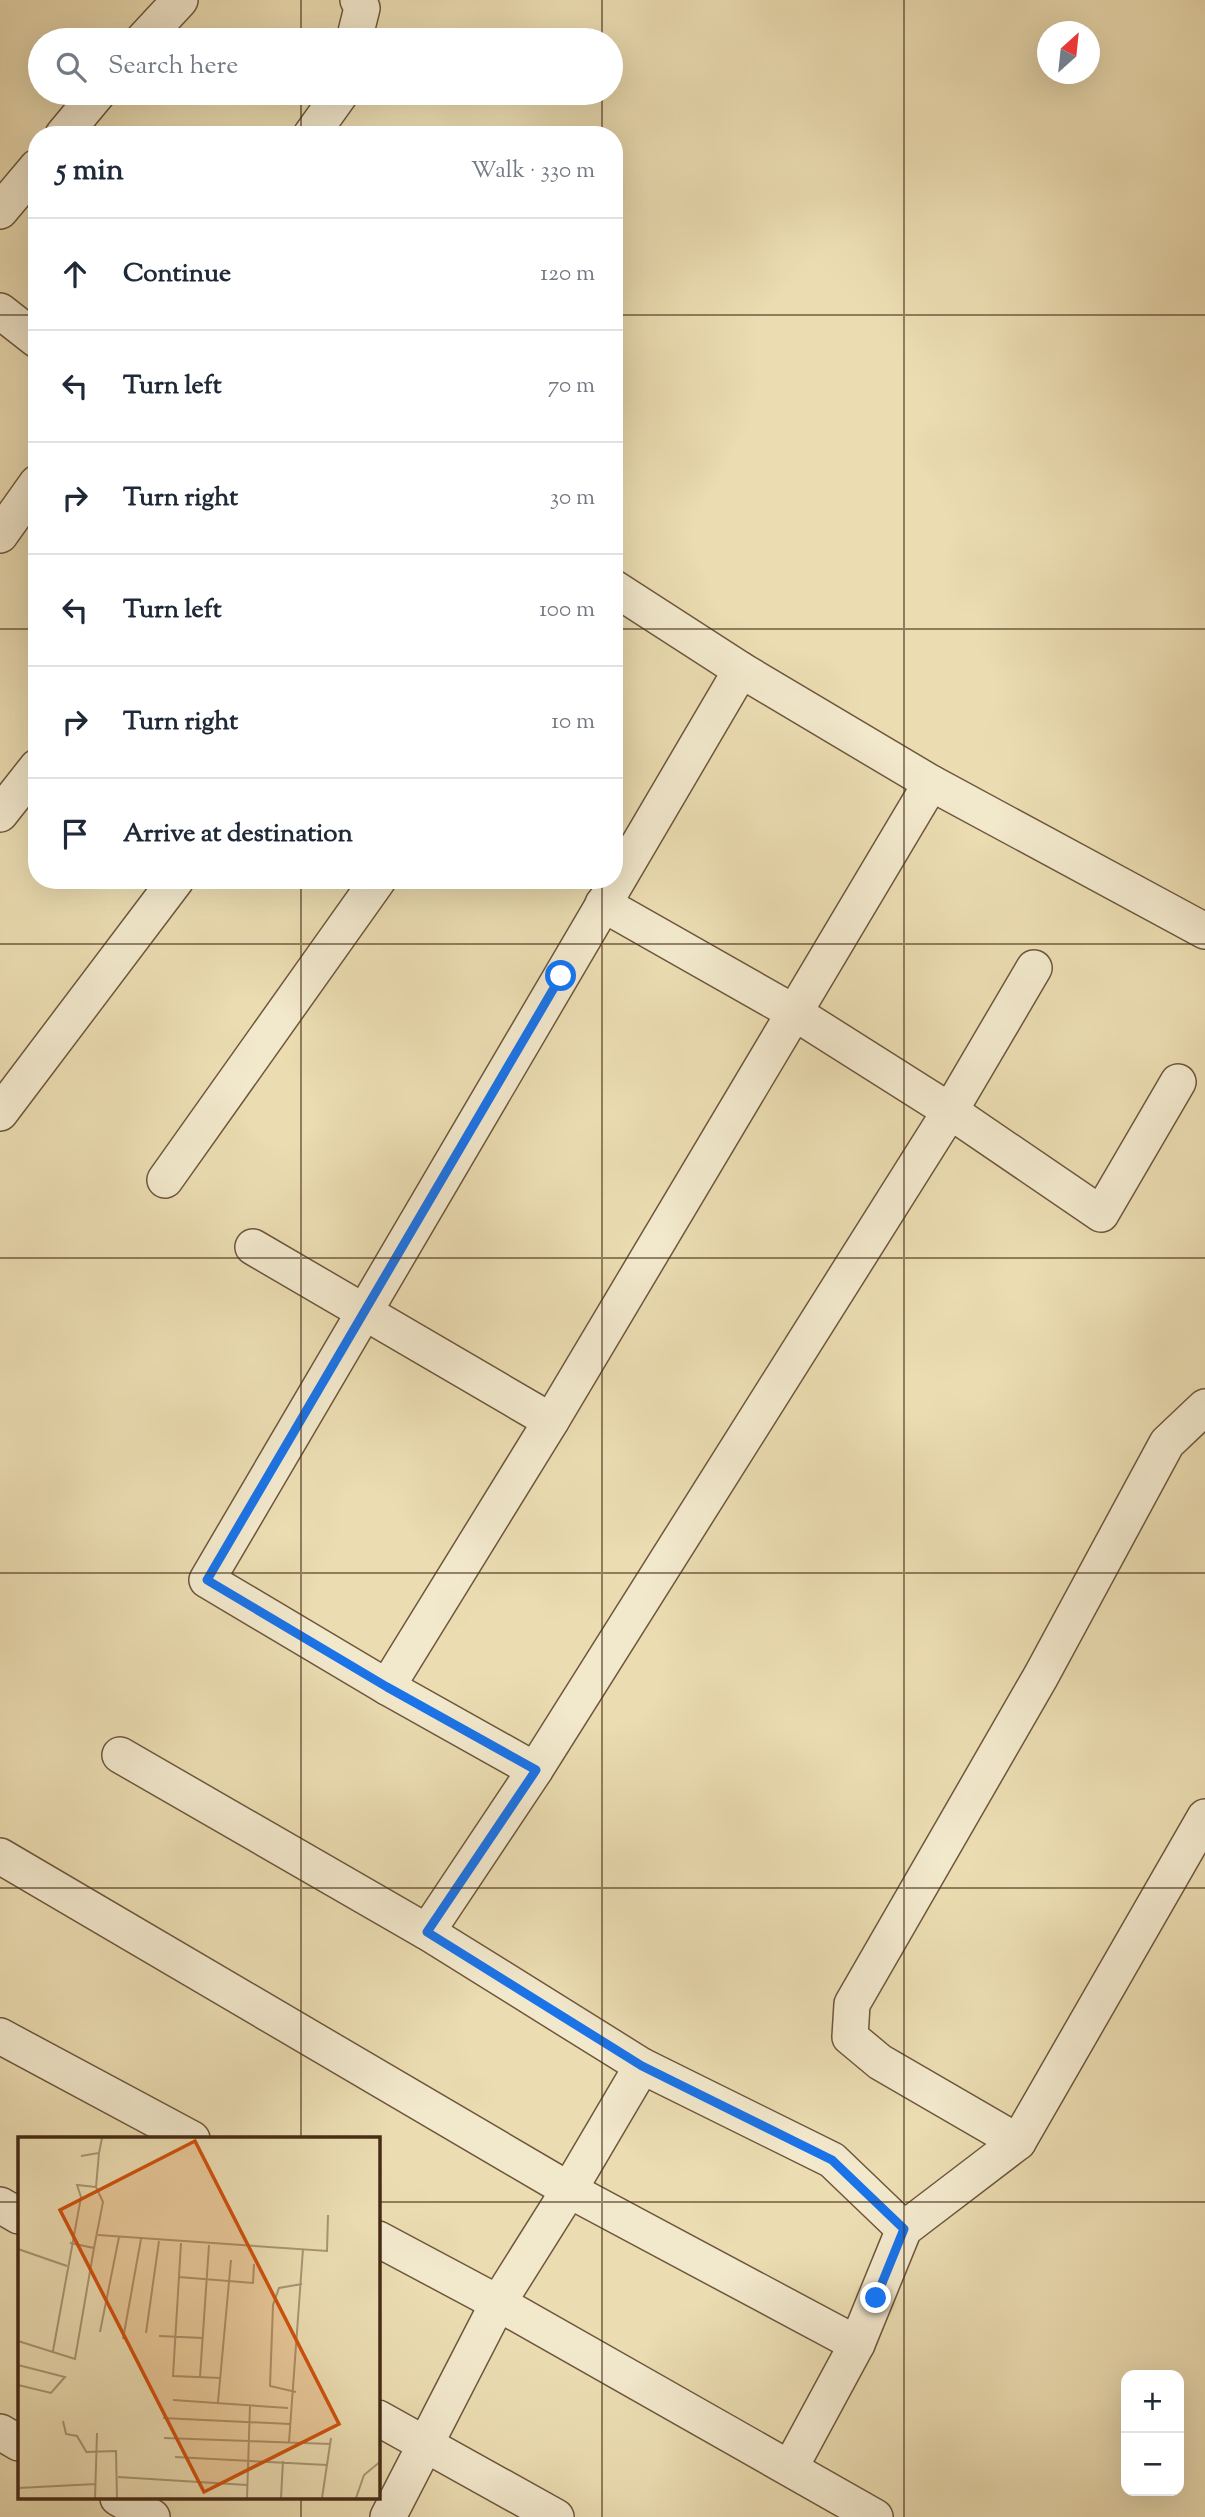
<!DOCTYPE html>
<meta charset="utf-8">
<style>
:root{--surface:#fff;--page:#f6f6f7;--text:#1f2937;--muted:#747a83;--line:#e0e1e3}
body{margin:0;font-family:"Sorts Mill Goudy",serif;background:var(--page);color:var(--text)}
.controls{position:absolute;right:21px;bottom:21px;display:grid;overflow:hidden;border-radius:14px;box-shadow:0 7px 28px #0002}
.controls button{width:63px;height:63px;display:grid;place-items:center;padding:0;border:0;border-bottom:2px solid var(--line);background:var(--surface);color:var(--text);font:35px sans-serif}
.compass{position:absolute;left:1037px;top:21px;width:63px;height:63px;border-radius:50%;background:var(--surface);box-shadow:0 7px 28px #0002;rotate:27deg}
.stop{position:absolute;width:21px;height:21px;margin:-16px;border:5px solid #1a73e8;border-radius:50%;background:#fff}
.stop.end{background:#1a73e8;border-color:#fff;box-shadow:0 2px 7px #0008}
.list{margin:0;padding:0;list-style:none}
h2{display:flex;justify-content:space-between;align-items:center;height:91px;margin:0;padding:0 28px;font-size:30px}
h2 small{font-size:23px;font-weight:400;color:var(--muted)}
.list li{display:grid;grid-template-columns:46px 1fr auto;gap:21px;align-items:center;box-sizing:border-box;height:112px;padding:0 28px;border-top:2px solid var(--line)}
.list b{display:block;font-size:26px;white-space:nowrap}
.list em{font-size:23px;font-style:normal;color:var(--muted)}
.icon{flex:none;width:38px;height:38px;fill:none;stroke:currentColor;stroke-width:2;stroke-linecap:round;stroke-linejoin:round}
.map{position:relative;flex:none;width:1205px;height:2517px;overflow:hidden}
.search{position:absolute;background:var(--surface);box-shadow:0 7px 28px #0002;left:28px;top:28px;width:595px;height:77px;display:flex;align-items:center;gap:18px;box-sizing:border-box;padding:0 24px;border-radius:38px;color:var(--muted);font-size:26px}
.panel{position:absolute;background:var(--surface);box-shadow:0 7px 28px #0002;left:28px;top:126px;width:595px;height:763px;border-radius:28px}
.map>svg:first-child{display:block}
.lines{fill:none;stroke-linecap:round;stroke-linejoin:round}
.street-casing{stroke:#6e573d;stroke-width:38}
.street{stroke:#f2e8cc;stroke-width:35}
.route{stroke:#1a73e8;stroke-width:9}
.grid{fill:none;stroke:#452b16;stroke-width:2;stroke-opacity:0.55}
.inset-road{fill:none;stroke:#a99573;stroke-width:2}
.view{fill:#d0520e;fill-opacity:0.15;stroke:#d0520e;stroke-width:3.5}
.inset-edge{fill:none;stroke:#452b16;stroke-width:3.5}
</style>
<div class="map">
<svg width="1205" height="2517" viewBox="0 0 1205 2517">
<rect width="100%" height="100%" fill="#ebdcb1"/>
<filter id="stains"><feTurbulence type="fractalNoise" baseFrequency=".00286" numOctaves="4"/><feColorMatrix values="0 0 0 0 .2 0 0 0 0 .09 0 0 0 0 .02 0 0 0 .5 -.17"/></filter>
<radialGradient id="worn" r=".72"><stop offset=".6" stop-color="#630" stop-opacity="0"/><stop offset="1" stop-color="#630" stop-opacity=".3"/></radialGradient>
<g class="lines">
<defs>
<g id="street">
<polyline points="143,40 180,0"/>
<polyline points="354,40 362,8 358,0"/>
<polyline points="63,135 98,93"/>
<polyline points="311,135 341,93"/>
<polyline points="0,211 37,167"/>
<polyline points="0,311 37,340"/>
<polyline points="0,535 37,483"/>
<polyline points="614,588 741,670 931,783 1205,931"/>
<polyline points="0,814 37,767"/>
<polyline points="603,904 795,1013 950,1111 1101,1214 1178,1082"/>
<polyline points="0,1113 176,880"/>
<polyline points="165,1180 378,880"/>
<polyline points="253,1247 551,1421"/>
<polyline points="387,1687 551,1421 931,783"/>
<polyline points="120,1755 427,1932 642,2066 832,2160 904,2229"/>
<polyline points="535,1770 387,1687 207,1580 741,670"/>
<polyline points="0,1856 569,2190 857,2344"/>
<polyline points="427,1932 535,1770 950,1111 1034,968"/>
<polyline points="0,2036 192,2139"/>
<polyline points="1018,2142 880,2062 850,2037 852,2004 1041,1676 1167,1443 1205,1407"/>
<polyline points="0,2205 19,2216"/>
<polyline points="378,2239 498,2303 875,2517"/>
<polyline points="378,2418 556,2517"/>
<polyline points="0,2432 19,2443"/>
<polyline points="790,2468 857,2344 904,2229 1018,2142 1205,1817"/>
<polyline points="118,2498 152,2517"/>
<polyline points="388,2517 498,2303 569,2190 642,2066"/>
</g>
</defs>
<use href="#street" class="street-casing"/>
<use href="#street" class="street"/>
</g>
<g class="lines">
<polyline class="route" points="561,976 207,1580 387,1687 536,1770 427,1932 642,2066 832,2160 904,2229 876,2298"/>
</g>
<path class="grid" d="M301 0V40M602 0V40M904 0V2517M301 93V135M602 93V135M0 315H37M614 315H1205M0 629H37M614 629H1205M301 880V2139M602 880V2517M0 944H1205M0 1258H1205M0 1573H1205M0 1888H1205M0 2202H19M378 2202H1205M301 2498V2517"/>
<g transform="translate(18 2137)">
<rect width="362" height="362" fill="#ebdcb1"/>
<path class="inset-road" d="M63 19 81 16 84 1M80 98 309 114 310 78M52 106 76 111 85 65 78 50 81 16M163 106 155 239 203 241M0 112 49 129M161 140 235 146 236 127M82 195 101 100M128 196 141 104M141 199 185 201M105 202 123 102M0 204 57 222 76 111M35 214 63 60 59 48 78 50M0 228 47 240 33 256 0 248M182 240 191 108M278 255 252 249 255 168 261 151 284 147M155 263 270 271M200 265 213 123M145 281 272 287M45 284 48 297 59 299 69 316M146 301 313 307M271 305 285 112M68 315 98 314 99 361M157 320 309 328M100 340 229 348M0 351 78 347M77 361 79 296M229 361 232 268M263 361 265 324M304 361 313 301M338 361 346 338 363 324"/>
<path class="view" d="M177 4 321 287 186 355 42 73Z"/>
<rect width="362" height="362" class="inset-edge"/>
</g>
<rect width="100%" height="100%" filter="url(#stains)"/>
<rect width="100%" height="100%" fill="url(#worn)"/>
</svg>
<div class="controls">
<button>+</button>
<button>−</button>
</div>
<svg class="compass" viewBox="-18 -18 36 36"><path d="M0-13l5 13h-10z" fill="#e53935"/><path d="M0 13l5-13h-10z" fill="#747a83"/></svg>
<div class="stop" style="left:561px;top:976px"></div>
<div class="stop end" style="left:876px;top:2298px"></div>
<div class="search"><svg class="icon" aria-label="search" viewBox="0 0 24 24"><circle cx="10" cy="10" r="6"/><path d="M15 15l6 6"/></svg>Search here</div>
<section class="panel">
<h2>5 min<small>Walk · 330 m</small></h2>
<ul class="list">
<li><svg class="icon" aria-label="ahead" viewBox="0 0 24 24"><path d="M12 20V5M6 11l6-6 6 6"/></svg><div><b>Continue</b></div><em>120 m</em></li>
<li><svg class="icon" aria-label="left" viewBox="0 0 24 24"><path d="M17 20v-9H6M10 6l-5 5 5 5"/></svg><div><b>Turn left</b></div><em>70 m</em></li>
<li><svg class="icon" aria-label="right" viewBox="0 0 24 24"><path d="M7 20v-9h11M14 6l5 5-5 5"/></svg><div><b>Turn right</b></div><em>30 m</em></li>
<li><svg class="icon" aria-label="left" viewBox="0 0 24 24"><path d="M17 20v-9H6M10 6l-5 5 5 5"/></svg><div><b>Turn left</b></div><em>100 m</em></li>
<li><svg class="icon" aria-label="right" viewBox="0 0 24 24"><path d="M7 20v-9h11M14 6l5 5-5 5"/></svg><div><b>Turn right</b></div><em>10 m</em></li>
<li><svg class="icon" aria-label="arrive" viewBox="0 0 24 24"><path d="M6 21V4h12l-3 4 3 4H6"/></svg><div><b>Arrive at destination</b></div></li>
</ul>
</section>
</div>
